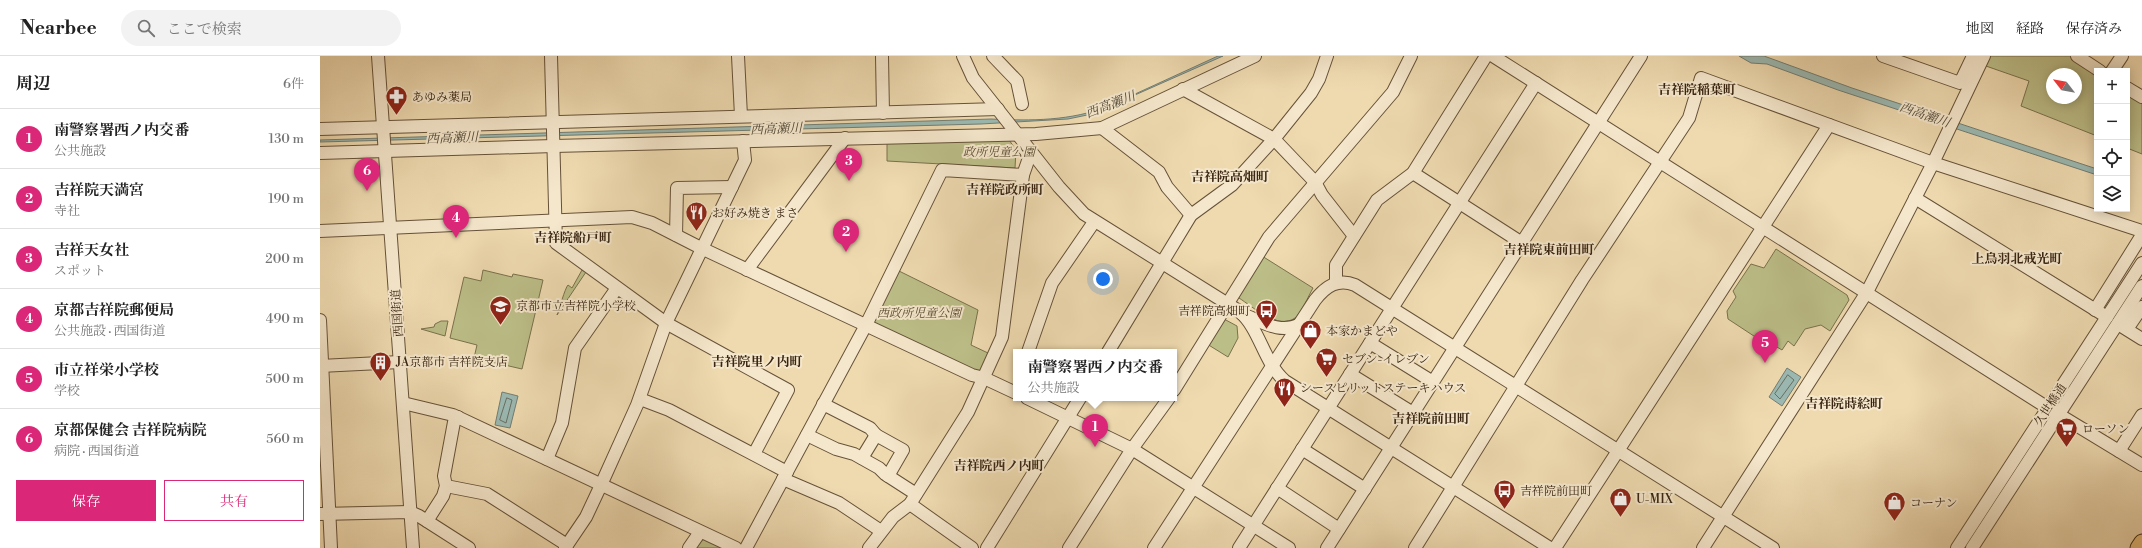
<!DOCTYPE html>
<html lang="ja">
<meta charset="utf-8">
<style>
:root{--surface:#fff;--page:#f2f2f2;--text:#222;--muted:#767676;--line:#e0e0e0;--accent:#db2777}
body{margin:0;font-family:"Libre Bodoni","Noto Serif JP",serif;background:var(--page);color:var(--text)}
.controls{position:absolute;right:12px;top:12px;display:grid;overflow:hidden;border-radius:0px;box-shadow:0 2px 10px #0003}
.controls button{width:36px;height:36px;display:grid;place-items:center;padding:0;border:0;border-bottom:1px solid var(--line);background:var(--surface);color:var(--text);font:20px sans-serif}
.compass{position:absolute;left:1726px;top:12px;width:36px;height:36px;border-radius:50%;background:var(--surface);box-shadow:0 2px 10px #0003;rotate:301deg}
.you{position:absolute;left:783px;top:223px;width:14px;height:14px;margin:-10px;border:3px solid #fff;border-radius:50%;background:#1a73e8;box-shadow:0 0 0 6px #1a73e833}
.badge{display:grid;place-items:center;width:26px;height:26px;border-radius:50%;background:var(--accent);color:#fff;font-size:13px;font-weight:700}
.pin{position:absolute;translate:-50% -33px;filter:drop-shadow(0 1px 2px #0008)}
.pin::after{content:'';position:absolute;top:21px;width:14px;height:12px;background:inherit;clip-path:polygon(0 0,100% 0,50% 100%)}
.popup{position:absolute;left:693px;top:293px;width:164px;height:52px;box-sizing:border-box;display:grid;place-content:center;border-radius:0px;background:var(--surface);filter:drop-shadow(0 1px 3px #0005);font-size:13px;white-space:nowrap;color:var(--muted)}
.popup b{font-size:15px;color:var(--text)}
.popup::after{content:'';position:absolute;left:50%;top:100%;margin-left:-8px;border:8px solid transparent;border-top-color:var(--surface)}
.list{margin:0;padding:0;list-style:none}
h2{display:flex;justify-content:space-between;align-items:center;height:52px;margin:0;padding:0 16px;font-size:17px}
h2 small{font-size:13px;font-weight:400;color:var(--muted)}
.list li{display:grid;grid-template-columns:26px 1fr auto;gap:12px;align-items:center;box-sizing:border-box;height:60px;padding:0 16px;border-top:1px solid var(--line)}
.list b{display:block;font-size:15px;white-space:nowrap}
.list p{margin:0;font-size:13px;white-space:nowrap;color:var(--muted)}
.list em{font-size:13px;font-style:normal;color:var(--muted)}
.actions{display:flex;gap:8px;padding:12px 16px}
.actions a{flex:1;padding:9px 0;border:1px solid var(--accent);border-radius:0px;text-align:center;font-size:14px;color:var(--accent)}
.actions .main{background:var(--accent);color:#fff}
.icon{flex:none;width:22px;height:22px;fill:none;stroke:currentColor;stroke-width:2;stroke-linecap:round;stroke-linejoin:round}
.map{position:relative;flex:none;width:1822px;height:492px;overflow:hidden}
header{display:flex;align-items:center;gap:24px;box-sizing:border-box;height:56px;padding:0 20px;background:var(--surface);border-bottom:1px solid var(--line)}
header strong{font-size:19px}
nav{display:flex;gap:22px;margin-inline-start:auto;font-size:14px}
.search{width:280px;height:36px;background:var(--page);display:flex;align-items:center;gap:10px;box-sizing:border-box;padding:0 14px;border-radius:22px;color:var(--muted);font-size:15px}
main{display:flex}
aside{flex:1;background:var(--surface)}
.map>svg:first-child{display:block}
.green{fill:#bcbe88;stroke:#7a714c;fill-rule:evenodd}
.water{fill:#9bb9b2;stroke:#737d72}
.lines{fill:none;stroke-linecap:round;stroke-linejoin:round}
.shore{stroke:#6a6e62;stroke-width:1}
.minor-casing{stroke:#665239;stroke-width:14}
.major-casing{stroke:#382411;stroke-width:17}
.minor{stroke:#f5e7cc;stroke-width:12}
.major{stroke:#e8bd78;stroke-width:15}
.labels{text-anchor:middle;stroke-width:4;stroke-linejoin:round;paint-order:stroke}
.poi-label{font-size:12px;fill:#382411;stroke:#f5e7cc;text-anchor:start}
.park-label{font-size:12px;font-style:italic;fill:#594a2f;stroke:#f5e7cc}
.street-label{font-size:12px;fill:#382411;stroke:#f5e7cc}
.neighbourhood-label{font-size:13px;font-weight:bold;fill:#382411;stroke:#f5e7cc}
.water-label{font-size:13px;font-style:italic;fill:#514939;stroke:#f5e7cc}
</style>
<header>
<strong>Nearbee</strong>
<div class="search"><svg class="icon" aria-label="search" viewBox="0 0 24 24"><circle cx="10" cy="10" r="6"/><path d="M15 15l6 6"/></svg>ここで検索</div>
<nav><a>地図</a><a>経路</a><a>保存済み</a></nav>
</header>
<main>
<aside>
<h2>周辺<small>6件</small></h2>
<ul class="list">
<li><span class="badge">1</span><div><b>南警察署西ノ内交番</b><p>公共施設</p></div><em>130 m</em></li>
<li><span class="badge">2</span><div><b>吉祥院天満宮</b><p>寺社</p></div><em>190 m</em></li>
<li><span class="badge">3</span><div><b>吉祥天女社</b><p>スポット</p></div><em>200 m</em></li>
<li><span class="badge">4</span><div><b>京都吉祥院郵便局</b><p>公共施設 · 西国街道</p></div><em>490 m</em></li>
<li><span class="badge">5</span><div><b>市立祥栄小学校</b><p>学校</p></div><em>500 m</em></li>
<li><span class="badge">6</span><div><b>京都保健会 吉祥院病院</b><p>病院 · 西国街道</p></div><em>560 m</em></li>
</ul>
<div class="actions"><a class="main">保存</a><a>共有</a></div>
</aside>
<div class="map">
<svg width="1822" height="492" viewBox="0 0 1822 492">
<rect width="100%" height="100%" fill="#efdab0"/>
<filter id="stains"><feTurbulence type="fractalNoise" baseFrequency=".005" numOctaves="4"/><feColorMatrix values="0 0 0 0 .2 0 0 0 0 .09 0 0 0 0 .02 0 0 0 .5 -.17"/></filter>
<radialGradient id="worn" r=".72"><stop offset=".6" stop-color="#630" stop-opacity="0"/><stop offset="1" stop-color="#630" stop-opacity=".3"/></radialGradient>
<g class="green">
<path d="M1667 0H1750L1777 18V80L1701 50 1709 25 1663 9ZM1732 18H1756V42H1732Z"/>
<polygon points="1807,38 1822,47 1822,98 1807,92"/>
<polygon points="687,81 696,94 695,112 567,105 567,84"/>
<polygon points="1456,193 1527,239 1529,244 1510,275 1501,269 1485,273 1474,290 1468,285 1462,294 1445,284 1443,286 1408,263 1407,255 1416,241 1413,235 1431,208 1444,212"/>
<path d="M942 200 993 232C989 239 981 257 975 262 958 274 933 251 919 242L918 238Z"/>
<polygon points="163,214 192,221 193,218 223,224 202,313 154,302 157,289 130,282 144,221 161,225"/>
<path d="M262 214 266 216 237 259C239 254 245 232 248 229L252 232Z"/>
<polygon points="579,215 658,254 651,289 668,297 661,314 656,316 555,269 553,263"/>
<polygon points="904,263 917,270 918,282 908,301 887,288"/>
<polygon points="121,265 128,265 125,280 101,273 114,271 115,268"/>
<polygon points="385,483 404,492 375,492 380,485"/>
</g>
<g class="water">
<path d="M898 0H903L772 58 748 63 661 68 0 86V84L671 63C711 65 751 65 789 50Z"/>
<polygon points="1419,0 1444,0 1532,32 1777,113 1777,119 1518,34 1447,8 1431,7"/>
<polygon points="1467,312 1481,321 1462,350 1449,341"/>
<polygon points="182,336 198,340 190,372 175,369"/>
</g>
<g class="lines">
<g class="shore">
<polygon points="1468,319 1474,324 1460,343 1455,338"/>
<polygon points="187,342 192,344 186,367 180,364"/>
</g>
<defs>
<g id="minor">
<polyline points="58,0 93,492"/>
<polyline points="231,0 236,187 346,267 468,334 434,398"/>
<polyline points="418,0 421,60"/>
<polyline points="562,0 563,57"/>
<path d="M643 0 653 22 739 131 764 158 919 255C941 274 943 306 965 325L1230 492"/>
<polyline points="673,0 697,25 702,48"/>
<polyline points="1173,0 1728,352 1822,409"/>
<polyline points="1563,0 1640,27 1653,0"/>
<polyline points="1757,0 1780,15"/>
<polyline points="1792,15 1802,0"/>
<polyline points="1807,32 1822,41"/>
<polyline points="863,33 954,83 995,126 1002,139 1034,180"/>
<polyline points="782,72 839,116 847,131 871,159"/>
<polyline points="0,73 678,53"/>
<polyline points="0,97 234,90 716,78 782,72 935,0"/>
<polyline points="1093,117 1202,187"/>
<polyline points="1595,142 1787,261"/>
<polyline points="0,175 312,161 332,167 381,192 652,319 664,322 696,337"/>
<polyline points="356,179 357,132 412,131"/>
<polyline points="427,214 525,82"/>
<polyline points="1016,227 1016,209 1057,144 1093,117 1166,0"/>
<polyline points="1775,254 1822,179"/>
<path d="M922 258C941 265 960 279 980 268"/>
<polyline points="0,264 11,492"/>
<polyline points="1798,268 1822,283"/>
<polyline points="1807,273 1822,251"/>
<polyline points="1050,287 1113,326"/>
<polyline points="708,296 732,227 774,166"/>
<polyline points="788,296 871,159 912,129 954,83 991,37 999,23 1007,0"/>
<polyline points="0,310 80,306"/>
<polyline points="1030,318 1093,357"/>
<polyline points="854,334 949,181 1073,36 1091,0"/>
<polyline points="707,342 812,393 969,492"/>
<polyline points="320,343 349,354 467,416"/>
<polyline points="83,347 133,359 416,492"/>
<polyline points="503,348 550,372 556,379"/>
<polyline points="487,379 516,393 534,398 559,412 565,418 596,438"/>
<polyline points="982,393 1045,433"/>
<polyline points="1799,395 1822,359"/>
<polyline points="542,402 556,379 583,394 568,420"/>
<polyline points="227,403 242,367 255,292 297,232"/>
<polyline points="463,423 519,447 561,475"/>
<polyline points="126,430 167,438 247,489"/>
<polyline points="957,432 1019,473"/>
<polyline points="590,448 652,492"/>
<polyline points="0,458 90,456 99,460 149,492"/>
<polyline points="107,465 123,440 126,430 124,420 134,366 138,361"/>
<polyline points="245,492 266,461 281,429 317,349 346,267 425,104 423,85"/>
<polyline points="369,492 380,476"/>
<polyline points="426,492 546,269 622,114 703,119"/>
<polyline points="549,492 573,461 590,448 648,356 682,281 703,119 711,96"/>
<polyline points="667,492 760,342"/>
<polyline points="749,492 812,393 849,342"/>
<path d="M834 492 995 244C1006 230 1018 222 1035 229L1453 492"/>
<polyline points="919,492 1216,27"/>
<polyline points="1007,492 1321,0"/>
<polyline points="1095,492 1262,224 1369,62 1381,22 1613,107 1822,175"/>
<polyline points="1235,492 1509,69"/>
<polyline points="1383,492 1547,236 1613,107 1664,0"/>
<polyline points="1637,492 1822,207"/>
<polyline points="1652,492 1822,230"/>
</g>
<polyline id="major" points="1818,492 1822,486"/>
</defs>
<use href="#minor" class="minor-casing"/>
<use href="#major" class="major-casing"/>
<use href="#minor" class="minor"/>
<use href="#major" class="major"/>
</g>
<defs>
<symbol id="pharmacy-pin" viewBox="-11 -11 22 30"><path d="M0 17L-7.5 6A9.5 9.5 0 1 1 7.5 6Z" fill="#8f2418" stroke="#f5e7cc"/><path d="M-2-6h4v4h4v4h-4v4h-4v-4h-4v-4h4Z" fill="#fff"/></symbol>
<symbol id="restaurant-pin" viewBox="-11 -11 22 30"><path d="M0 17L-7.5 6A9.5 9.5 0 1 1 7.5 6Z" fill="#8f2418" stroke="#f5e7cc"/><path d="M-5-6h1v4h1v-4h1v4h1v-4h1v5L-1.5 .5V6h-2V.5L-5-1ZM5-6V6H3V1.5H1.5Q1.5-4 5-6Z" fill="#fff"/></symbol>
<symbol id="school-pin" viewBox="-11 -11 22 30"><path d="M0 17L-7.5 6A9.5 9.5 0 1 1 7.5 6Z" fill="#8f2418" stroke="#f5e7cc"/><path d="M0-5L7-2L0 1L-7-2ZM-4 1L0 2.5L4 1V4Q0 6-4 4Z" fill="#fff"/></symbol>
<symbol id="bus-pin" viewBox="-11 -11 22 30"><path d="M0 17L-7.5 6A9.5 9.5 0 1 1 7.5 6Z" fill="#8f2418" stroke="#f5e7cc"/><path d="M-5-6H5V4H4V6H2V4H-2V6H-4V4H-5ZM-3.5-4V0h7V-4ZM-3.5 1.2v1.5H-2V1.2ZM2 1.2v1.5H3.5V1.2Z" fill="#fff"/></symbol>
<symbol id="shop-pin" viewBox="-11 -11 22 30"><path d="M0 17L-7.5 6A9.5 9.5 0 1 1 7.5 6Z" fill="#8f2418" stroke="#f5e7cc"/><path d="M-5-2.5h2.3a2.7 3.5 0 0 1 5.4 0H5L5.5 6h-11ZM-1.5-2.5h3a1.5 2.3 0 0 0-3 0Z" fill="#fff"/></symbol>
<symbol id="supermarket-pin" viewBox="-11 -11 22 30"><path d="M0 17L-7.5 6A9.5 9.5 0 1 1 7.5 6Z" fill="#8f2418" stroke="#f5e7cc"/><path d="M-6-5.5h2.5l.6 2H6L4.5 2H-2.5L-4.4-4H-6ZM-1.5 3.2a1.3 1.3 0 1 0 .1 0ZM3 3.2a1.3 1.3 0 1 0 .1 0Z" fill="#fff"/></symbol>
<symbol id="building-pin" viewBox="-11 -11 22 30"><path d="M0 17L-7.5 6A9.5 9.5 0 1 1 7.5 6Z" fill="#8f2418" stroke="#f5e7cc"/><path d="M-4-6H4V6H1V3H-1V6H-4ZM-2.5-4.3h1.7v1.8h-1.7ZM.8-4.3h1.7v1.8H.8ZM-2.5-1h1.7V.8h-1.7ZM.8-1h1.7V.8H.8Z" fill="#fff"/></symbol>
</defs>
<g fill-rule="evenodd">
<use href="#pharmacy-pin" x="64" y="28" width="25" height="34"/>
<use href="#restaurant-pin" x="364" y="144" width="25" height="34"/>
<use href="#school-pin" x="168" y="238" width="25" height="34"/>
<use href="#bus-pin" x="934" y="242" width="25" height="34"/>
<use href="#shop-pin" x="978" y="262" width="25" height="34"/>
<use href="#supermarket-pin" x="994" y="290" width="25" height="34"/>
<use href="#building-pin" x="48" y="294" width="25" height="34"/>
<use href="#restaurant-pin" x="952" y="320" width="25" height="34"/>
<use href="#supermarket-pin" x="1734" y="360" width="25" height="34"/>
<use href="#bus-pin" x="1172" y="422" width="25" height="34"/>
<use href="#shop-pin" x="1288" y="430" width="25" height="34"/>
<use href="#shop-pin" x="1562" y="434" width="25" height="34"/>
</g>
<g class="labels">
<g class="poi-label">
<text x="92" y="45">あゆみ薬局</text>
<text x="392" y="161">お好み焼き まさ</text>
<text x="196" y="254">京都市立吉祥院小学校</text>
<text x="930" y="259" text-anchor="end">吉祥院高畑町</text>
<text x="1006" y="279">本家かまどや</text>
<text x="1022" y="307">セブン-イレブン</text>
<text x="76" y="310">JA京都市 吉祥院支店</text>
<text x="980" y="336">シースピリットステーキハウス</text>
<text x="1762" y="377">ローソン</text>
<text x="1200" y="439">吉祥院前田町</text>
<text x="1316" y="447">U-MIX</text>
<text x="1590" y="451">コーナン</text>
</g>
<g class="park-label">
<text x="679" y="100">政所児童公園</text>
<text x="599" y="261">西政所児童公園</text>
</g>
<g class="street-label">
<text transform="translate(77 257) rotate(-94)" y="4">西国街道</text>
<text transform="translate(1730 349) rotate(-57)" y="4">久世橋通</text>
</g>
<g class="neighbourhood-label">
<text x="1377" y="38">吉祥院稲葉町</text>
<text x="910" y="125">吉祥院高畑町</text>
<text x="685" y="138">吉祥院政所町</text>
<text x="253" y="186">吉祥院船戸町</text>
<text x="1229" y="198">吉祥院東前田町</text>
<text x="1697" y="207">上鳥羽北戒光町</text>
<text x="437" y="310">吉祥院里ノ内町</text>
<text x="1524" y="352">吉祥院蒔絵町</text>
<text x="1111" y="367">吉祥院前田町</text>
<text x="679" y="414">吉祥院西ノ内町</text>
</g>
<g class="water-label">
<text transform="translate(790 48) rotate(-21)" y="5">西高瀬川</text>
<text transform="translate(1605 58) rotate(19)" y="5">西高瀬川</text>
<text transform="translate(456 72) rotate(-2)" y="5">西高瀬川</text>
<text transform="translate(132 81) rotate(-2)" y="5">西高瀬川</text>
</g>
</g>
<rect width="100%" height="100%" filter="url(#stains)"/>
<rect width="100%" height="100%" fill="url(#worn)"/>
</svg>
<div class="controls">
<button>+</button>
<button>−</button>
<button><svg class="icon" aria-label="locate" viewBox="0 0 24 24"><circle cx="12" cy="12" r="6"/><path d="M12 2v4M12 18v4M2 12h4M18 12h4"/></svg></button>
<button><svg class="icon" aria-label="layers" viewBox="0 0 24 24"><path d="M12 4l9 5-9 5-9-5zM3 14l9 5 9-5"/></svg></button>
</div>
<svg class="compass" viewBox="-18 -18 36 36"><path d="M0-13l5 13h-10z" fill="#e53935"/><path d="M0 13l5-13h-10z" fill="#767676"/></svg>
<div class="you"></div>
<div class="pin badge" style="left:775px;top:391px">1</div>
<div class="popup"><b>南警察署西ノ内交番</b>公共施設</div>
<div class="pin badge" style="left:526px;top:196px">2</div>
<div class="pin badge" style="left:529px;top:125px">3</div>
<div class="pin badge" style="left:136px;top:182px">4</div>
<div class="pin badge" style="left:1445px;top:307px">5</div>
<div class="pin badge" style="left:47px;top:135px">6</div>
</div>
</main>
